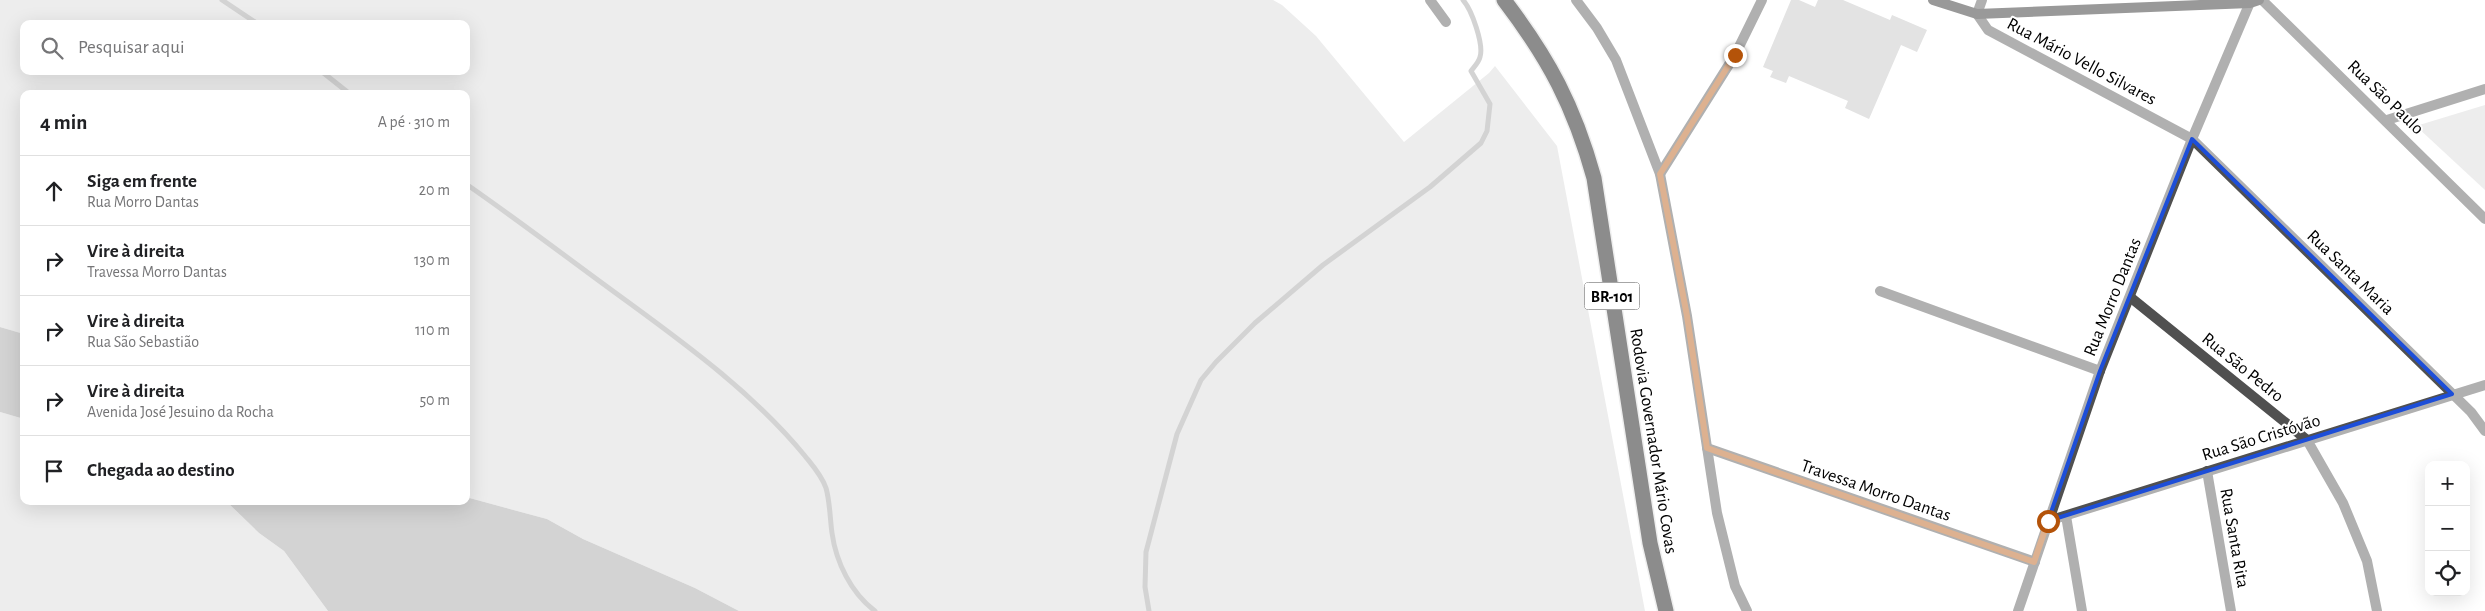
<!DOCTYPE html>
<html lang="pt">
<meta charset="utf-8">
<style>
:root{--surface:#fff;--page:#f6f6f6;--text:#202124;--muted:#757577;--line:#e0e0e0}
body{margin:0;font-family:"Alegreya Sans",sans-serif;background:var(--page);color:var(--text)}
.controls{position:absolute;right:15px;bottom:15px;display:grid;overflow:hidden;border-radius:10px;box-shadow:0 5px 20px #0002}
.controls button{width:45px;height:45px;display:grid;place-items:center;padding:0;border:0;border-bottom:1px solid var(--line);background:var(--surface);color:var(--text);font:25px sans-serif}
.stop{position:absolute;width:15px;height:15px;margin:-11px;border:4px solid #b45309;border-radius:50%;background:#fff}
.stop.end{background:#b45309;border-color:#fff;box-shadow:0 1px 5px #0008}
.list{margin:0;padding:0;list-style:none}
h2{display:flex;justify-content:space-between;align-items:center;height:65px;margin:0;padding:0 20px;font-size:21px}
h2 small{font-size:16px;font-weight:400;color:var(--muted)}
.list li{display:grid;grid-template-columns:32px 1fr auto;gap:15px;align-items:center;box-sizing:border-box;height:70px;padding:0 20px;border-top:1px solid var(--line)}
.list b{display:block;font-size:19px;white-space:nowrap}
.list p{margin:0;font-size:16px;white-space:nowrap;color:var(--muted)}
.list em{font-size:16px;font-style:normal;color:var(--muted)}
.icon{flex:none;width:28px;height:28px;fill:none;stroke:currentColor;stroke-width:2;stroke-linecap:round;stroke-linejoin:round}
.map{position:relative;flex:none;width:2485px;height:611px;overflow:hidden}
.search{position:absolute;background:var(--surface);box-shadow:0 5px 20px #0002;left:20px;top:20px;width:450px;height:55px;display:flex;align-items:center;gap:12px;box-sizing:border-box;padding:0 18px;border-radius:10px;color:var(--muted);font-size:19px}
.panel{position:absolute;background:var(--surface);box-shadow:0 5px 20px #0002;left:20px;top:90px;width:450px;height:415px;border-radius:10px}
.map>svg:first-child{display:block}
.green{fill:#d7d7d7;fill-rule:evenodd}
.water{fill:#9e9e9e}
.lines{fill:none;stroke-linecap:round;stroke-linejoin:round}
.stream{stroke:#9e9e9e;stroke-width:5}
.building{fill:#c0c0c0}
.highway-casing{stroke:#dbdbdb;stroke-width:18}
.street{stroke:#505050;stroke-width:10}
.secondary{stroke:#1d1d1d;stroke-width:10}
.highway{stroke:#000;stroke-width:15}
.route{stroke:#b45309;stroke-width:6}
.marked{fill:none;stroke:#1d4ed8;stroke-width:4;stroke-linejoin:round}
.labels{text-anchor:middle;stroke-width:4;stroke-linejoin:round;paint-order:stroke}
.shield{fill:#fff;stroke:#4c4c4c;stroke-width:1}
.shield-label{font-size:16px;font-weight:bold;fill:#000}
.street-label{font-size:18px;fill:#000;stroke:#fff}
</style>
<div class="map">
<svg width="2485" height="611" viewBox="0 0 2485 611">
<rect width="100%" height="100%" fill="#fff"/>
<g class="green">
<path d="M0 0H1273L1282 5 1316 36 1404 142 1489 73 1495 66 1557 146 1645 611H739L695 588 583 539 547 519 466 497V94H24V334L0 327ZM24 24H466V71H24Z"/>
<polygon points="2485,105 2485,190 2416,126"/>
<polygon points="0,412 24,419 24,501 226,501 259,533 284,551 328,611 0,611"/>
</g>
<g class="water">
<polygon points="0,327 24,334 24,419 0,412"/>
<polygon points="466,497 547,519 583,539 695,588 739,611 328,611 284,551 259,533 226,501 466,501"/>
</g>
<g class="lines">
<g class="stream">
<polyline points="222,0 258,24"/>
<polyline points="321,71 350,94"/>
<path d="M466 184C521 222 574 263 628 302 691 348 756 396 805 456 813 466 822 476 826 488 830 502 830 519 832 533 836 562 851 593 875 611"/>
<path d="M1149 611 1145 587 1146 552 1177 434 1201 380 1216 362 1255 323 1323 265 1430 187 1481 143 1487 131 1490 104 1471 71C1474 67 1479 62 1480 57 1484 45 1472 10 1463 0"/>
</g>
</g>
<polygon class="building" points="1791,0 1799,0 1815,7 1818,0 1843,0 1890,20 1892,15 1927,30 1917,52 1901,45 1869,119 1845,108 1848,101 1789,76 1786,83 1770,77 1773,71 1763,67"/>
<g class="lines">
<defs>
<path id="highway" d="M1504 0C1549 59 1574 106 1594 178L1650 543 1666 611"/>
</defs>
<use href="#highway" class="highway-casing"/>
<g class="street">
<polyline points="1430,0 1446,22"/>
<polyline points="1576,0 1597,28 1616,60 1660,174 1687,316 1717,513 1735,586 1747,611"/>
<polyline points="1982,0 1977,14 1988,30 2192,139 2471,412 2485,431"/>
<polyline points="2262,0 2485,219"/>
<polyline points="2387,120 2485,89"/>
<polyline points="1660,174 1735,55 1762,0"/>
<polyline points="1880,291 2100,371"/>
<polyline points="2130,297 2307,440 2343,503 2367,561 2377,611"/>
<polyline points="1707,448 2035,562"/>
<polyline points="2207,471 2231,611"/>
<polyline points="2066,516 2082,611"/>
<polyline points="2048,521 2485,385"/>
<polyline points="2018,611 2100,371 2192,139 2251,0"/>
</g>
<polyline class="secondary" points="1933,0 1977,14 2250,3 2259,0"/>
<use href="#highway" class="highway"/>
</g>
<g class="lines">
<polyline class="route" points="1735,55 1660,174 1687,316 1707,448 2034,562 2048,521"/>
</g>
<path d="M0 0H2485V611H0ZM2192 139 2452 394 2048 521 2100 371Z" fill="#fff" fill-opacity=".55" fill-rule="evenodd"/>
<path class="marked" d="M2192 139 2452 394 2048 521 2100 371Z"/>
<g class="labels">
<rect class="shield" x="1584.5" y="282.5" width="55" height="27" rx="4"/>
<g class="shield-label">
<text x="1612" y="302">BR-101</text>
</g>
<g class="street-label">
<text transform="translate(2082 61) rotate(28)" y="6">Rua Mário Vello Silvares</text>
<text transform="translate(2386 97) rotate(44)" y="6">Rua São Paulo</text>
<text transform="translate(2351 272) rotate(44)" y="6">Rua Santa Maria</text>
<text transform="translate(2112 297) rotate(-68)" y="6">Rua Morro Dantas</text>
<text transform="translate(2243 367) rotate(39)" y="6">Rua São Pedro</text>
<text transform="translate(2261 437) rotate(-17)" y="6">Rua São Cristóvão</text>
<text transform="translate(1654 441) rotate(81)" y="6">Rodovia Governador Mário Covas</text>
<text transform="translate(1876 490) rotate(19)" y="6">Travessa Morro Dantas</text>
<text transform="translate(2235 538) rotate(80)" y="6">Rua Santa Rita</text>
</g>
</g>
</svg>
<div class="controls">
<button>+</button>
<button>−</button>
<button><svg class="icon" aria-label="locate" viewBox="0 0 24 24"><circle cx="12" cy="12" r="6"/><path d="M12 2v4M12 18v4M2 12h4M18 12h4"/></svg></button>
</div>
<div class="stop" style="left:2048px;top:521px"></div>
<div class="stop end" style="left:1735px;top:55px"></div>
<div class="search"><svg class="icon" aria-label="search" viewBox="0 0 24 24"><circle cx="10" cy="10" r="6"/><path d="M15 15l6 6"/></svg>Pesquisar aqui</div>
<section class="panel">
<h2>4 min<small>A pé · 310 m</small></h2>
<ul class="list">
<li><svg class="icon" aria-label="ahead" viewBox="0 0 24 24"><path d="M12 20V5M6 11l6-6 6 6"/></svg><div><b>Siga em frente</b><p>Rua Morro Dantas</p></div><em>20 m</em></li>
<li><svg class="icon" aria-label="right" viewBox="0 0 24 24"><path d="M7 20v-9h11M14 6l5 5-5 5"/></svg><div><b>Vire à direita</b><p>Travessa Morro Dantas</p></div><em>130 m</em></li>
<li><svg class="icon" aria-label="right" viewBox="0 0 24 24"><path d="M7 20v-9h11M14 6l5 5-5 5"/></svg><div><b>Vire à direita</b><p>Rua São Sebastião</p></div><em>110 m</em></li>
<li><svg class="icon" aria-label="right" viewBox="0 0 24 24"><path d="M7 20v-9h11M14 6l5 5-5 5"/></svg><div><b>Vire à direita</b><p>Avenida José Jesuino da Rocha</p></div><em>50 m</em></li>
<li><svg class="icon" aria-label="arrive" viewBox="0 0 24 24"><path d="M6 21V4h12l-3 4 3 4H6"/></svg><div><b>Chegada ao destino</b></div></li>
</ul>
</section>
</div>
